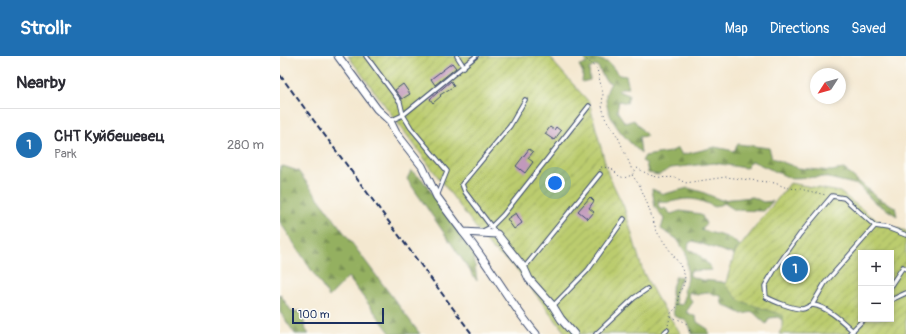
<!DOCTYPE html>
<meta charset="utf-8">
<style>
:root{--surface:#fff;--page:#f7f7f7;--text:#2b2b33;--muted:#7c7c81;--line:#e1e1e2;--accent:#1f6fb2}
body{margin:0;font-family:Pangolin,sans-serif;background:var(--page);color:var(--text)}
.controls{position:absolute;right:12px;bottom:12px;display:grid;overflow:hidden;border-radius:0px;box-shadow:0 2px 6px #0003}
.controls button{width:36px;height:36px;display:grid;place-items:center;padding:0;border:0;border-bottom:1px solid var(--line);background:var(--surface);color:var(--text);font:20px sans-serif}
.compass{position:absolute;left:530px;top:12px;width:36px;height:36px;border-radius:50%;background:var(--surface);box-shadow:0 2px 6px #0003;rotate:234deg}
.scale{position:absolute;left:12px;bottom:10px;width:92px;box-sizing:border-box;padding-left:4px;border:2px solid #1b2f5e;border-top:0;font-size:11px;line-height:14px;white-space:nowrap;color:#1b2f5e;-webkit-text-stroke:3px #fdfcf7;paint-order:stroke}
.you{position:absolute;left:275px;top:127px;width:14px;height:14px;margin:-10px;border:3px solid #fff;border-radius:50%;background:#1a73e8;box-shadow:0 0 0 6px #1a73e833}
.badge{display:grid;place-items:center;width:26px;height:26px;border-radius:50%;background:var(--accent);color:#fff;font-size:13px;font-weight:700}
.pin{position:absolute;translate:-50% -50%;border:2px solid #fff;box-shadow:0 1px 4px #0006}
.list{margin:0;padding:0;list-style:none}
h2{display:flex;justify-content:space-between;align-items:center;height:52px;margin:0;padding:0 16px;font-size:17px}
h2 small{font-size:13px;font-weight:400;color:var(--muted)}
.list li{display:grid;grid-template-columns:26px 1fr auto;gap:12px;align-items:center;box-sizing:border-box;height:72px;padding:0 16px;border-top:1px solid var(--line)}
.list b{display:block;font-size:15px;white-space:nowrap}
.list p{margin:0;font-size:13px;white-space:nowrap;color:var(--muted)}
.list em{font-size:13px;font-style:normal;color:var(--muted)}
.map{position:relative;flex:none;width:626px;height:278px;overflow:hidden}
header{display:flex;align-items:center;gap:24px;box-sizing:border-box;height:56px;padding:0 20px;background:var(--accent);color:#fff}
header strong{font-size:19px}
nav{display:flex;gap:22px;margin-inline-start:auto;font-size:14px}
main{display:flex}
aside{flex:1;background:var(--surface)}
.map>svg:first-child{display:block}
.forest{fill:url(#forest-firs);stroke:#587060}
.garden{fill:url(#garden-furrows);stroke:#6b7e66;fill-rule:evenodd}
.building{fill:#c199bb}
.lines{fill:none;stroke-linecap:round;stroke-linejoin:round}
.service-casing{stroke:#3c4b6f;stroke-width:5.5}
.minor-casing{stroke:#3c4b6f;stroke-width:9}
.path{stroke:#3c4b6f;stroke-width:1;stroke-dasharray:1 3;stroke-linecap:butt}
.service{stroke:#fff;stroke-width:3.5}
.minor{stroke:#fff;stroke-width:7}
.rail{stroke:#1b2f5e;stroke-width:2;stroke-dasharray:6 3;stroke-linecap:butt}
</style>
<header>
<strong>Strollr</strong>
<nav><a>Map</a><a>Directions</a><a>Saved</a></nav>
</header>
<main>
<aside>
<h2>Nearby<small></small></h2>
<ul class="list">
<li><span class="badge">1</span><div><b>СНТ Куйбешевец</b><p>Park</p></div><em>280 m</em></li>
</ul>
</aside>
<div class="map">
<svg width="626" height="278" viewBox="0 0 626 278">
<defs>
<pattern id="forest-firs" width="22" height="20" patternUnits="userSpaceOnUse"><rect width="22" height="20" fill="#94b061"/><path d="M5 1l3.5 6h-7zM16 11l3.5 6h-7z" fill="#789053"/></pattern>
<pattern id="garden-furrows" width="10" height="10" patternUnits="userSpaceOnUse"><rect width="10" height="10" fill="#bbcc6e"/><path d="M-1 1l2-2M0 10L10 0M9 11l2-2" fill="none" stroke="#97a65e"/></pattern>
</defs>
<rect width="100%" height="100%" fill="#fdfcf7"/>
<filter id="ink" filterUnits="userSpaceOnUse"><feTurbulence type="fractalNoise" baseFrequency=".025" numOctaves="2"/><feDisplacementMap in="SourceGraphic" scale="8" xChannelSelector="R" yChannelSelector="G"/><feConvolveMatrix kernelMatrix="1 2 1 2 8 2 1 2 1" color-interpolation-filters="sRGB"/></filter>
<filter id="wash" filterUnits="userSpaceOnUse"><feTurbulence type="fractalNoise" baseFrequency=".012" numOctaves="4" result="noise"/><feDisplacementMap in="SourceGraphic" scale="16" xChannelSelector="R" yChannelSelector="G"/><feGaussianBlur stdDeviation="0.9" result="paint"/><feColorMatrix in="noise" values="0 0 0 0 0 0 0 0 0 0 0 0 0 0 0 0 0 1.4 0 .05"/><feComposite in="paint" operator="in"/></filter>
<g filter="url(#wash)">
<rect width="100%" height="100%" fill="#f4e8d0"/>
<g class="forest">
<path d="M305 0H315V2L329 7 339 19 346 20 349 32H341L338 35 349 39 347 47 339 45 337 55 345 67 354 64 367 80 359 81 361 97C345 82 325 63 326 38 327 35 329 30 331 27L325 24 317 9 309 13 310 24 302 26 303 17 299 9 306 8Z"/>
<polygon points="458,88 489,92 492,102 518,112 551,115 564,113 598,142 615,151 617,160 593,145 578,129 544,121 510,122 472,105 466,112 434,107 391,112 379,119 368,117 366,107 362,105 365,100 390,96 398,92 402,99 435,91 454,95"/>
<polygon points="3,110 18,115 140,278 111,278 68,221 49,241 0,166 0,112"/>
<polygon points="131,115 142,123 184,184 194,200 197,225 127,123"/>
<path d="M408 132 422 136 441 144 473 141 483 146 493 145 484 155 455 154 444 147 435 151C426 147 418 143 408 143 398 143 389 148 379 146L378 150 382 154 385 152 391 158 400 155 421 158 426 168 421 174 447 181 464 192 458 200 413 185 409 187 408 193C419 197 426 205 432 214L410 215V220L422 224 442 226 518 257 507 268 498 261 490 262 486 268 473 256 462 258 442 248 441 240 426 236 417 239 409 236 408 240 413 246 406 256 416 261 417 266 428 273 429 278H412C408 263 406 265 394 260L391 234 396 220 402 221 395 236 396 248 402 249 405 240 404 233 408 223 406 197 397 183 381 173 384 163 375 151 372 133 384 138Z"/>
<polygon points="0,238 12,256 21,255 26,274 29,278 15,278 0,256"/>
</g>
<g class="garden">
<polygon points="68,0 270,0 275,8 309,46 328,118 344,151 363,216 377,242 401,278 286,278 236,212 211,192"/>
<path d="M510 127 560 136 588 158 604 168 626 175V278H499L502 272V259L460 245 445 229 455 197ZM581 197H611V263H581Z"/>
</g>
<g id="blocks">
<g class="building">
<polygon points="172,7 176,12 155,29 151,23"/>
<polygon points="171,25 174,30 160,39 161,40 153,47 150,43"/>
<polygon points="123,28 130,38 122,43 115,34"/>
<polygon points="270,71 274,74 276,71 281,75 274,84 265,78"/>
<polygon points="249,93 253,96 248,102 253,106 245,117 236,110"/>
<polygon points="310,141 314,145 309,152 314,156 308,163 298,155"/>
<polygon points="236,157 242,167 234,173 227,163"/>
</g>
</g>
</g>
<g filter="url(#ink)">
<use href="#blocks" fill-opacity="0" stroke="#3c4b6f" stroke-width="1"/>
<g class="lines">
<defs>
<g id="service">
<polyline points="86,0 120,46 123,59 131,72 167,115 157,140"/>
<polyline points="177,0 184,11"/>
<polyline points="110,65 123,59 196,0"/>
<polyline points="201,176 211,171 223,159 309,50"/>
<polyline points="216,177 185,136 182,128 230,70 245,44"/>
<polyline points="244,212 320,118"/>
<polyline points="611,229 623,211 626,213"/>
<polyline points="611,244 626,237"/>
<polyline points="532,249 545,227 595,170"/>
<polyline points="273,250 308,214 344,163"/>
<path d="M573 275C563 266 548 251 533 249 529 249 526 253 522 253 513 253 493 245 486 241L485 230 495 213 520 178 552 140 564 142 595 170 608 172 626 179"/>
<polyline points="316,278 354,242 367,233"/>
<polyline points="383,278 387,274"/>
<polyline points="569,278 584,263"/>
</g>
<g id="minor">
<polyline points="58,0 97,53 110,65 116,77 142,110 157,141 183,176 217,178 244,212 249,223 273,250 281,263 294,278"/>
<path d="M183 176C209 208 229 246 256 278"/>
</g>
</defs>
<use href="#service" class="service-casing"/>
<use href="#minor" class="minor-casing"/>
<g class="path">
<polyline points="305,0 307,4 317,13 323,38 322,50 325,62 338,81 351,111 352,119 360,130 366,144 377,176 400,209 405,220 404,228 400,235 398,242 399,249 391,257 388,270"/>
<path d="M320 114V111L331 112 339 120 344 122 352 119 357 112C364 116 370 120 378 121 391 123 392 118 405 127L446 121 495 127 507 132 520 133 546 139"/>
<path d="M391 261C404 266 408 264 410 278"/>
</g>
<use href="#service" class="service"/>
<use href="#minor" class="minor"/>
<polyline class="rail" points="0,19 192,278"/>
</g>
</g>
</svg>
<div class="controls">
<button>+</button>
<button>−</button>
</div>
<svg class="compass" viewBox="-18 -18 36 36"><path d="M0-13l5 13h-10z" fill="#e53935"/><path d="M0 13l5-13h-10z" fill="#7c7c81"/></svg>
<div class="scale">100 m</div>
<div class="you"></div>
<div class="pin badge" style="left:515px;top:213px">1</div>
</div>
</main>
